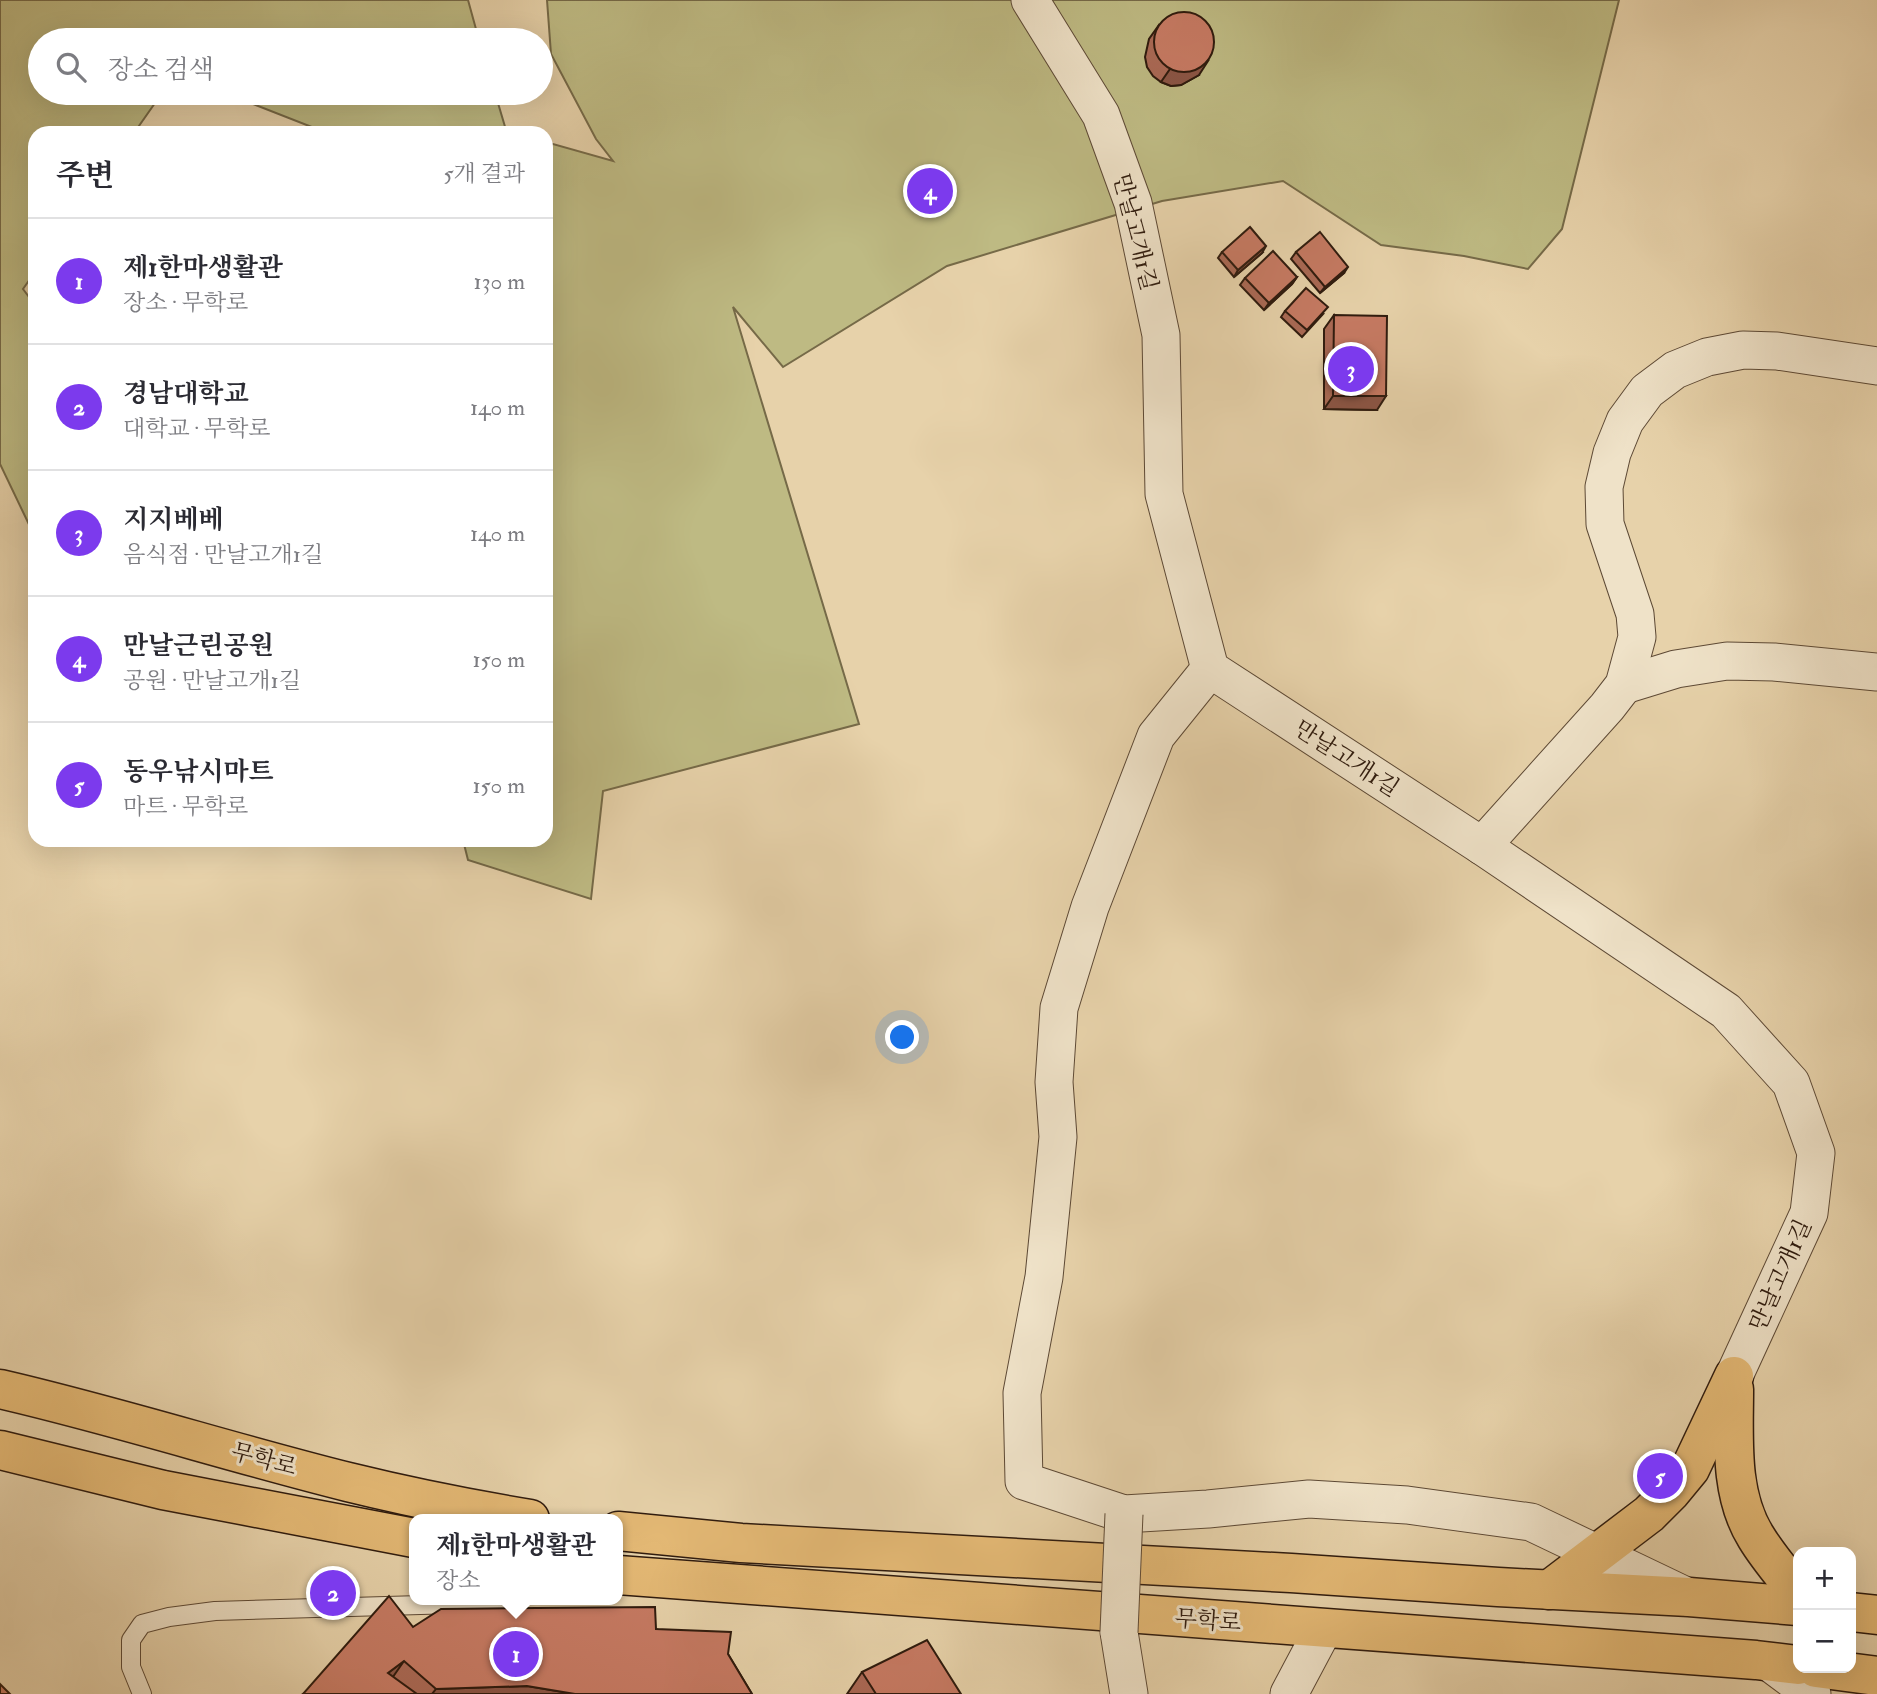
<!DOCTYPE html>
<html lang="ko">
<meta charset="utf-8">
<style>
:root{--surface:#fff;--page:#f7f7f7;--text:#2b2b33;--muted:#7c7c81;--line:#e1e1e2;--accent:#7c3aed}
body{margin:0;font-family:"IM FELL Double Pica","Noto Serif KR",serif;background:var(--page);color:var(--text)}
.controls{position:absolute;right:21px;bottom:21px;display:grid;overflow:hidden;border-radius:14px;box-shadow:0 7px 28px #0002}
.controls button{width:63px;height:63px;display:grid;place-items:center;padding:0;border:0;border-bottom:2px solid var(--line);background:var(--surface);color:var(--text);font:35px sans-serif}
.you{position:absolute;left:903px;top:1038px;width:24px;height:24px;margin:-18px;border:5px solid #fff;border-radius:50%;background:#1a73e8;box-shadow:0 0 0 10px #1a73e833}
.badge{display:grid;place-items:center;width:46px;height:46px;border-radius:50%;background:var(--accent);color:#fff;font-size:23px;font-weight:700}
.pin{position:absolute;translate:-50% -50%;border:4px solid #fff;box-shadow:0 2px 7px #0006}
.popup{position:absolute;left:409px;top:1514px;width:214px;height:91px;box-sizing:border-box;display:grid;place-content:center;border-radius:14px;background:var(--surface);filter:drop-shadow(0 2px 5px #0005);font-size:23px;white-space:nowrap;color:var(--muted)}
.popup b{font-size:26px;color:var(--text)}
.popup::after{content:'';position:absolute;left:50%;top:100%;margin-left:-14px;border:14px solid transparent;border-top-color:var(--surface)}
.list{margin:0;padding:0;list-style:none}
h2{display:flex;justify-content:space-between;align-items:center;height:91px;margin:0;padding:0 28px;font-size:30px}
h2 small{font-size:23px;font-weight:400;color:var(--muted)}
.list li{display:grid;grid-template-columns:46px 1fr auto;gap:21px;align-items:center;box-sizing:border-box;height:126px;padding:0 28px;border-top:2px solid var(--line)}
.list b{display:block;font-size:26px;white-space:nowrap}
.list p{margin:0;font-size:23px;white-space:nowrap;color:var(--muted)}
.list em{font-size:23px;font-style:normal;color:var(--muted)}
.icon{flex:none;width:38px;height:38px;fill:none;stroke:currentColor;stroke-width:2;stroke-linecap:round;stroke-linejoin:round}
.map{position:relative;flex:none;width:1877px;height:1694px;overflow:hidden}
.search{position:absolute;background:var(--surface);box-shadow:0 7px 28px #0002;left:28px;top:28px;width:525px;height:77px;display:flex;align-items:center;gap:18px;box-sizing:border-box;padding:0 24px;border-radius:38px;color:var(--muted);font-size:26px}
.panel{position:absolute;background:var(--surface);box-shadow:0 7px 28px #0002;left:28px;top:126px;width:525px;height:721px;border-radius:21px}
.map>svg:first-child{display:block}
.green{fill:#beba83;stroke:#766a48;stroke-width:2}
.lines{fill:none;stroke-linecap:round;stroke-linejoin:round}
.service-casing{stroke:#5d4935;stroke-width:20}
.minor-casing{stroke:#5d4935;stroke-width:39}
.primary-casing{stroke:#2f1b0e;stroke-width:41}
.service{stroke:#efe2c8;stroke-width:18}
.minor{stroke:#efe2c8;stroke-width:37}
.primary{stroke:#e4b975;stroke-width:38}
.minor-bridge-casing{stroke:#5d4935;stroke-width:39;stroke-linecap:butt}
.minor-bridge{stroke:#efe2c8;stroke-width:37}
.wall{fill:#aa6955;stroke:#2f1b0e;stroke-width:2}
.shaded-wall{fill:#8b5545;stroke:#2f1b0e;stroke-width:2}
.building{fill:#c67a63;stroke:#2f1b0e;stroke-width:2}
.labels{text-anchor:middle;stroke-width:6;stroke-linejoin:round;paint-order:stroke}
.street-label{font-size:23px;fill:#2f1b0e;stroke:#efe2c8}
</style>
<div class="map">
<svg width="1877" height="1694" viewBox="0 0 1877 1694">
<rect width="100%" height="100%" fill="#e7d2aa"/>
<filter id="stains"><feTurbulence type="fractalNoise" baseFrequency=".00286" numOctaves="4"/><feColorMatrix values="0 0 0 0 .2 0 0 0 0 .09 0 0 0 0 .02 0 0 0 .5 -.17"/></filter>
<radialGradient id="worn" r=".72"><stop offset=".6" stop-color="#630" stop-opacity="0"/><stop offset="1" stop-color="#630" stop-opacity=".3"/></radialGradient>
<g class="green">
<polygon points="0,0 468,0 479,40 40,40 40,93 162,93 134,133 35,133 35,272 23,289 35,305 35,537 0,464"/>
<polygon points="547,0 1619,0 1562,229 1528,269 1464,256 1381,245 1283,181 1162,201 947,266 783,367 733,307 859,724 603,791 591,899 468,860 463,840 546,840 546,142 613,161 596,139 551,54"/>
<polygon points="225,93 495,93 506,130 515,133 327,133"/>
</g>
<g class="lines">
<defs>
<polyline id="service" points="142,1694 131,1667 131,1640 142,1624 169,1617 215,1611 491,1603 515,1600"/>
<g id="minor">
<polyline points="1030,0 1101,115 1133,203 1161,335 1164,494 1210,669 1482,846 1726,1011 1791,1083 1816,1153 1809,1213 1734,1376"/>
<polyline points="1210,669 1156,736 1090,907 1059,1008 1054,1082 1058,1137 1044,1277 1022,1393 1024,1481 1124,1514 1208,1509 1309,1499 1407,1505 1531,1522 1688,1597"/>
<polyline points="1624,685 1676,669 1727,661 1774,662 1877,672"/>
<polyline points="1482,846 1607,707 1624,685 1637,637 1635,614 1605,524 1604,487 1612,453 1625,421 1647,391 1675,370 1707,357 1743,350 1777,351 1877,366"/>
<polyline points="1119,1632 1129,1694"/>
<polyline points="1769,1662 1812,1694"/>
<polyline points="1289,1694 1324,1628"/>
</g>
<g id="primary">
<path d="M0 1389C117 1416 232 1453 348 1482 409 1497 469 1509 530 1519"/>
<path d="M1734 1389C1734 1438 1729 1494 1756 1537 1768 1557 1784 1575 1798 1593"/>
<polyline points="0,1450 163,1490 414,1538"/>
<polyline points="618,1531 741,1543 1291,1573 1498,1587 1689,1597 1798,1606"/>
<polyline points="618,1575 1756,1660 1798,1665"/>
<polyline points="1549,1590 1649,1514 1671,1492 1690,1469 1734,1376"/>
<polyline points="1851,1612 1877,1615"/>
<polyline points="1816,1668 1877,1676"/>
</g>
</defs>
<use href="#service" class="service-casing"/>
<use href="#minor" class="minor-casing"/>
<use href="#primary" class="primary-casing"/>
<use href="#service" class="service"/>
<use href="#minor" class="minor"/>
<use href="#primary" class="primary"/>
<defs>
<polyline id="minor-bridge" points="1119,1632 1124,1514"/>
</defs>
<use href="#minor-bridge" class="minor-bridge-casing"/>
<use href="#minor-bridge" class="minor-bridge"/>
</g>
<g class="wall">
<polygon points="1159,25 1199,75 1181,85 1171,86 1161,82 1153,76 1147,67 1145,57 1149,39"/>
<polygon points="1222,252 1262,253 1234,277 1218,258"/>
<polygon points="1296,252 1344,273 1320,293 1291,259"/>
<polygon points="1297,277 1292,284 1264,310 1240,285 1245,278"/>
<polygon points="1285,311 1323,314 1302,337 1281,317"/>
<polygon points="1334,315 1377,410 1324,409 1324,329"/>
<polygon points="413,1627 656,1629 728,1654 752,1694 303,1694"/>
<polygon points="862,1672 961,1694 847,1694"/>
</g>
<g class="shaded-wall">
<polygon points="1208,61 1199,75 1181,85 1171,86 1161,82 1170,69"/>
<polygon points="1266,246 1262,253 1234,277 1238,270"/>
<polygon points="1348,267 1344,273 1320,293 1325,287"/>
<polygon points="1297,277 1292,284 1264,310 1269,303"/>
<polygon points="1333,396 1386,396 1377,410 1324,409"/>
<polygon points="404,1661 381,1694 388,1673"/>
<polygon points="527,1686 575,1694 432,1694 436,1689"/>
</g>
<g class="building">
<circle cx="1184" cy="42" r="30"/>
<polygon points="1250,227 1266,246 1238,270 1222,252"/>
<polygon points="1320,232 1348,267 1325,287 1296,252"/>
<polygon points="1273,251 1297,277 1269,303 1245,278"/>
<polygon points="1306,288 1328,307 1307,330 1285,311"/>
<polygon points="1334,315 1387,316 1386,396 1333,396"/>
<polygon points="389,1596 413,1627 441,1609 655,1607 656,1629 731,1632 728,1654 752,1694 575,1694 527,1686 436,1689 404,1661 388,1673 417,1694 303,1694"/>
<polygon points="927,1640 961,1694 876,1694 862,1672"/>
<polygon points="0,1684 10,1694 0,1694"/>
</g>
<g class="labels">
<g class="street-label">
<text transform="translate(1136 232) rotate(76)" y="8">만날고개1길</text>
<text transform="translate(1347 758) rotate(33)" y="8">만날고개1길</text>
<text transform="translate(1780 1275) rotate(-66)" y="8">만날고개1길</text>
<text transform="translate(264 1459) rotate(15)" y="8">무학로</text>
<text transform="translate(1208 1620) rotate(4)" y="8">무학로</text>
</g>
</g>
<rect width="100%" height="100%" filter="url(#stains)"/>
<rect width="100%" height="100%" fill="url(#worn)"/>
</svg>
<div class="controls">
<button>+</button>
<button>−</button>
</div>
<div class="you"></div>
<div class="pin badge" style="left:516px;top:1654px">1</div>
<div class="popup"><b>제1한마생활관</b>장소</div>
<div class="pin badge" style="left:333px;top:1593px">2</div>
<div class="pin badge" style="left:1351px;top:369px">3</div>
<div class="pin badge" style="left:930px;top:191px">4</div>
<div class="pin badge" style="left:1660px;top:1476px">5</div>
<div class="search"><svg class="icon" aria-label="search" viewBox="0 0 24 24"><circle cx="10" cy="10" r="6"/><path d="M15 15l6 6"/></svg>장소 검색</div>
<section class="panel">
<h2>주변<small>5개 결과</small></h2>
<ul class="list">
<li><span class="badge">1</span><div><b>제1한마생활관</b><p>장소 · 무학로</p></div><em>130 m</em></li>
<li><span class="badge">2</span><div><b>경남대학교</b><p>대학교 · 무학로</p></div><em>140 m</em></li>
<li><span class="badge">3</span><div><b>지지베베</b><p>음식점 · 만날고개1길</p></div><em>140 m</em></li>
<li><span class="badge">4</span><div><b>만날근린공원</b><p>공원 · 만날고개1길</p></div><em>150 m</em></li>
<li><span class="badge">5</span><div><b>동우낚시마트</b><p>마트 · 무학로</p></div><em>150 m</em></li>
</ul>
</section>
</div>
